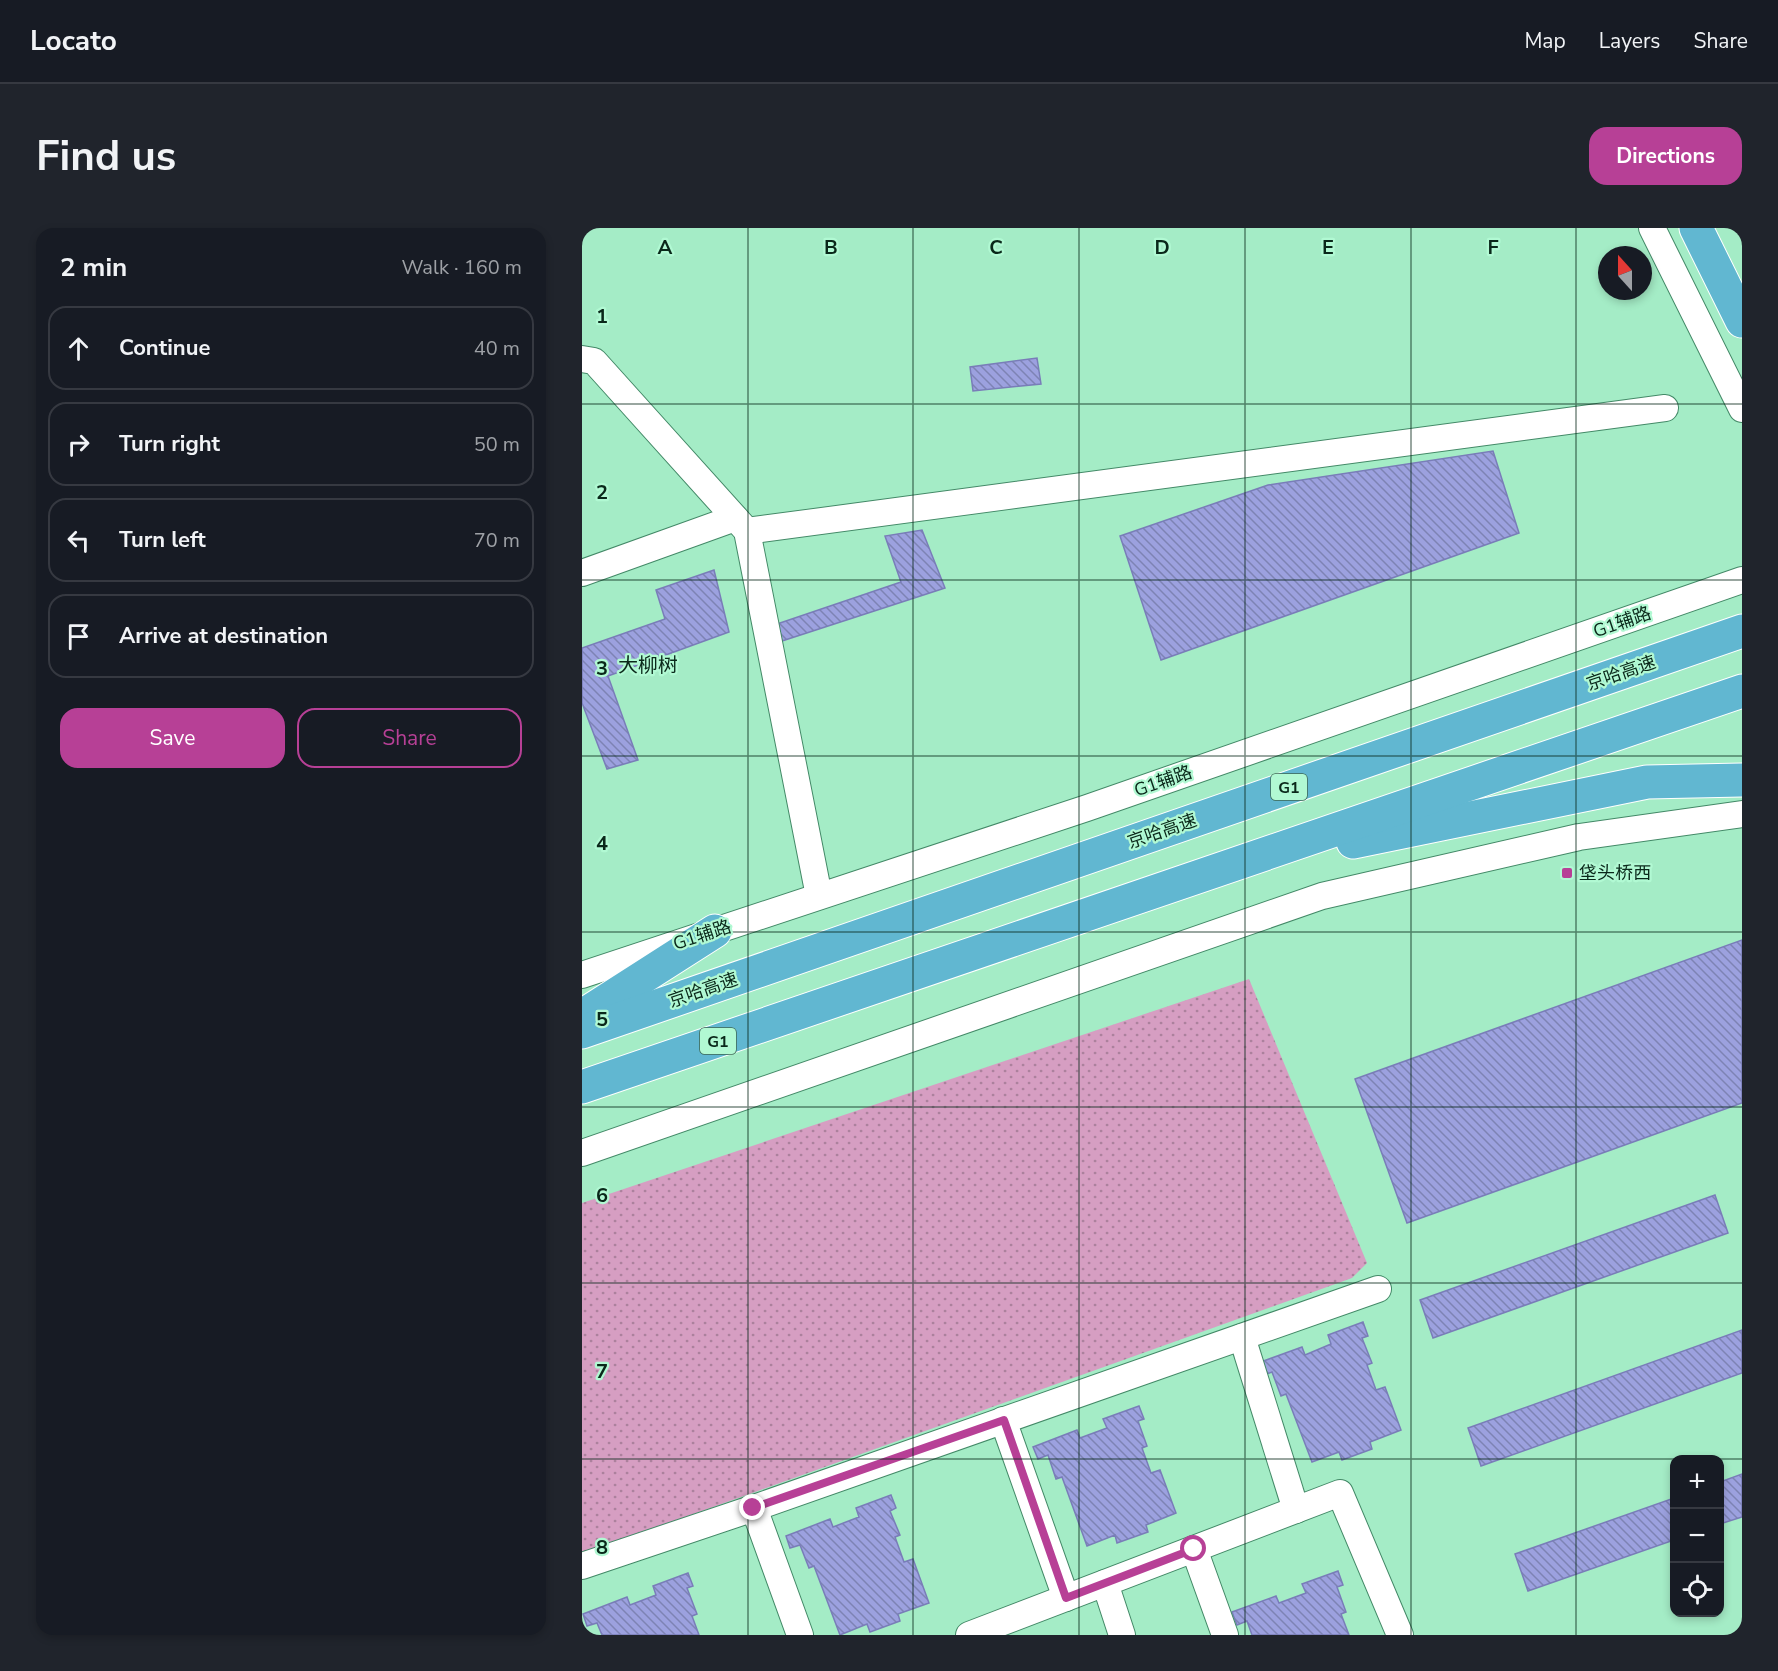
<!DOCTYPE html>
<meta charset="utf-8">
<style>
:root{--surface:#171b24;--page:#20242c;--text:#f1f3f6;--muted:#9ea1a6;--line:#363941;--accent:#b74096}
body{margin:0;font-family:"Nunito Sans","Noto Sans SC",sans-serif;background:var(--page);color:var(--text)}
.controls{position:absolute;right:18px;bottom:18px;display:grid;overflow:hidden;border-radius:12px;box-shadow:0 3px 9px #0003}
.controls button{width:54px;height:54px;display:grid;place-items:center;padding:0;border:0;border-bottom:2px solid var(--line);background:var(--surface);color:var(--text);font:30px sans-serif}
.compass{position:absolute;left:1016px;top:18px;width:54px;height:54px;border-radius:50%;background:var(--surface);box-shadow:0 3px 9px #0003;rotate:339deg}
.stop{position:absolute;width:18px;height:18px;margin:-14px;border:4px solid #b74096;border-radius:50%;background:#fff}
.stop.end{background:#b74096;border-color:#fff;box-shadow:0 2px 6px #0008}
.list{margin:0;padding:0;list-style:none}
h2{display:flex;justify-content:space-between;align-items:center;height:78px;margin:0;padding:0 24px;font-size:26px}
h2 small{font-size:20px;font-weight:400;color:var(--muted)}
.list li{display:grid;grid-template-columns:39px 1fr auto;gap:18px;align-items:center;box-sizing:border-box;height:84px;margin:0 12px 12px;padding:0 12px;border:2px solid var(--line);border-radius:18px}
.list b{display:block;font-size:22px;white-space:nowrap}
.list em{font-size:20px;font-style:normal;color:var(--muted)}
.actions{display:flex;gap:12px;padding:18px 24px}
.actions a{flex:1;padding:14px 0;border:2px solid var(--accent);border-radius:18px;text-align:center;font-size:21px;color:var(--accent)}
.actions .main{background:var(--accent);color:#fff}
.icon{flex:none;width:33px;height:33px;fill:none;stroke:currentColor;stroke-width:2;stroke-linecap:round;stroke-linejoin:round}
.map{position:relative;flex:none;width:1160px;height:1407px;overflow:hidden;border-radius:18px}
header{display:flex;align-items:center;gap:36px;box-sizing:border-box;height:84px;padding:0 30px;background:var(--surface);border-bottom:2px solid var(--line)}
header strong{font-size:28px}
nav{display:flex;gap:33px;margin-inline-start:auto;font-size:21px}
.intro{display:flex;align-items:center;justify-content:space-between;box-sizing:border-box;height:144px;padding:0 36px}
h1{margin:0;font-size:42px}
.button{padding:15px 27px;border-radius:18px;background:var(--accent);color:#fff;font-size:21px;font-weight:700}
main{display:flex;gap:36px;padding:0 36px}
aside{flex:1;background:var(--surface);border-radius:18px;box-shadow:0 3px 9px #0003}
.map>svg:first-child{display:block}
.grass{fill:url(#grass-dots)}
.building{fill:url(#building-back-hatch);stroke:#797db8;stroke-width:1.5}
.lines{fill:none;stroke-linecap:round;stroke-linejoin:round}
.minor-casing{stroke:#438967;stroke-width:28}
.highway-casing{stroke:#fff;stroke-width:35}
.minor{stroke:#fff;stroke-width:26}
.highway{stroke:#61b7d1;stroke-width:33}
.route{stroke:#b74096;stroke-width:8}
.grid{fill:none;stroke:#0a281a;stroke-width:1.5;stroke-opacity:0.55}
.poi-dot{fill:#b74096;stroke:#b1f9d3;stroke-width:2}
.labels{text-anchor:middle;stroke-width:4.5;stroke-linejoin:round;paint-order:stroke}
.shield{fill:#b1f9d3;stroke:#3c6752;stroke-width:1.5}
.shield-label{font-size:16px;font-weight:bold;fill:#0a281a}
.street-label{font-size:18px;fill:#0a281a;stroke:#b1f9d3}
.poi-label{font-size:18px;fill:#0a281a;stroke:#b1f9d3;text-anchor:start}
.neighbourhood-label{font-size:20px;fill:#0a281a;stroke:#b1f9d3}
.grid-label{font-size:20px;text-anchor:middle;font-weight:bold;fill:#0a281a;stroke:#b1f9d3;stroke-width:4.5;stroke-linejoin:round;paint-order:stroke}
</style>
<header>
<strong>Locato</strong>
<nav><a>Map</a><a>Layers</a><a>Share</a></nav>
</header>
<div class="intro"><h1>Find us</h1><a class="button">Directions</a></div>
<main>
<aside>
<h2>2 min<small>Walk · 160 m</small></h2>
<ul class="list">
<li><svg class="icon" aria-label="ahead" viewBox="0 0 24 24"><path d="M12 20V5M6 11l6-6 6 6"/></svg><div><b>Continue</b></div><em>40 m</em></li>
<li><svg class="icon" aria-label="right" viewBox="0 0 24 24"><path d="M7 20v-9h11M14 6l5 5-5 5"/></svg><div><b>Turn right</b></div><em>50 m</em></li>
<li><svg class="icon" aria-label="left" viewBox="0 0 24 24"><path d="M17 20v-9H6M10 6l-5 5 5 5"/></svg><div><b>Turn left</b></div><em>70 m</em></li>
<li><svg class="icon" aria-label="arrive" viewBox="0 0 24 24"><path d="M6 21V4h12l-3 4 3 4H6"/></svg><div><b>Arrive at destination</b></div></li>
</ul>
<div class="actions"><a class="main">Save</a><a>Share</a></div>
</aside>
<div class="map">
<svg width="1160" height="1407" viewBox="0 0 1160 1407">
<defs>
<pattern id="grass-dots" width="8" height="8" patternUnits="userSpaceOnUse" patternTransform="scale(1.5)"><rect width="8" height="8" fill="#d69ec2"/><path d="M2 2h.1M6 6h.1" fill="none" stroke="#ac819d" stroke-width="1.8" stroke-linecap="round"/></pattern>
<pattern id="building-back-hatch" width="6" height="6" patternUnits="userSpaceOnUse" patternTransform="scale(1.5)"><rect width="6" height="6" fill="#9ca1df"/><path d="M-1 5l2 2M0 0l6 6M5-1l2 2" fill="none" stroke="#7d83b4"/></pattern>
</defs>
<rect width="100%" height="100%" fill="#a4ecc6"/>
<polygon class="grass" points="667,751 785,1035 770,1050 0,1326 0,975"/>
<g class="building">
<polygon points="455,130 459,156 391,163 388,139"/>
<polygon points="911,223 937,305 579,432 538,308 686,257"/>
<polygon points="340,302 363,360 200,413 195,396 319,354 303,308"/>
<polygon points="132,342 147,404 26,448 56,532 25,541 0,475 0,420 83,391 74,362"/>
<polygon points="1160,712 1160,875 825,995 773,851"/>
<polygon points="1133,967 1146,1005 851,1110 838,1072"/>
<polygon points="781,1094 786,1108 780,1110 790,1135 785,1137 794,1162 803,1159 819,1202 788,1214 790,1221 760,1232 757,1224 730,1234 704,1166 699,1168 690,1144 680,1148 676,1135 720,1119 723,1127 749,1116 746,1107"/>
<polygon points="1160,1102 1160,1145 899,1238 886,1200"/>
<polygon points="557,1178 562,1191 556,1193 565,1218 560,1220 569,1245 578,1242 594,1285 564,1297 566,1304 535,1315 533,1307 505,1318 480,1249 474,1251 466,1227 456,1231 451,1219 495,1202 498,1210 525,1200 521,1191"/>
<polygon points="1160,1246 1160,1289 1138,1296 1138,1254"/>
<polygon points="309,1267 314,1280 308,1283 318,1307 313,1309 322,1334 331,1331 347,1375 316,1386 318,1393 288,1404 285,1396 258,1407 232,1338 227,1340 218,1317 208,1320 204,1308 248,1291 251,1299 277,1289 274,1280"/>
<polygon points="1092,1270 1092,1312 946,1363 933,1326"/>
<polygon points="756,1343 761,1357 755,1359 764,1384 759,1386 767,1407 670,1407 665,1393 655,1397 650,1384 694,1368 697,1375 724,1365 720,1356"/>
<polygon points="106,1345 111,1358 105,1360 115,1386 110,1388 117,1407 20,1407 15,1395 5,1398 1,1386 45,1369 48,1377 74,1367 71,1358"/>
</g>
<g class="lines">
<defs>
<g id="minor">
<polyline points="1070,0 1160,181"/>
<polyline points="0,131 12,133 165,303 237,668"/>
<polyline points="165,303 1083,180"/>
<polyline points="0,345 153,290"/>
<polyline points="0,747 505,580 1160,352"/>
<polyline points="0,925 740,668 997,609 1160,586"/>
<polyline points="660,1109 714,1282"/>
<polyline points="421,1192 484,1370"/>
<polyline points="172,1280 218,1407"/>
<polyline points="612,1321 643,1407"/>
<polyline points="0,1338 172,1280 796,1061"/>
<polyline points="523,1355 540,1407"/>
<polyline points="387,1407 758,1265 818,1407"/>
</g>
<g id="highway">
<polyline points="1114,0 1160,93"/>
<polyline points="771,614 1065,554 1160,552"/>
<polyline points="0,788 133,703"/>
<polyline points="0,804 1160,403"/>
<polyline points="0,859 1160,463"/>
</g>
</defs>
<use href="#minor" class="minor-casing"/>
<use href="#highway" class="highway-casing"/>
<use href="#minor" class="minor"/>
<use href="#highway" class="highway"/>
</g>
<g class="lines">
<polyline class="route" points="171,1280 422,1192 484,1370 612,1321"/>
</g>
<path class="grid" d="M166 0V1407M331 0V1407M497 0V1407M663 0V1407M829 0V1407M994 0V1407M0 176H1160M0 352H1160M0 528H1160M0 704H1160M0 879H1160M0 1055H1160M0 1231H1160"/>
<rect class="poi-dot" x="979" y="639" width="12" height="12" rx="3"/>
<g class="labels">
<g class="shield">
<rect x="689" y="546" width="36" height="26" rx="4.5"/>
<rect x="118" y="800" width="36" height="26" rx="4.5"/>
</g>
<g class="shield-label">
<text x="707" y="565">G1</text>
<text x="136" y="819">G1</text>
</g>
<g class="street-label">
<text transform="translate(1040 394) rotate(-19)" y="6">G1辅路</text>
<text transform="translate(1039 445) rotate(-19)" y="6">京哈高速</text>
<text transform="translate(581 553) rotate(-19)" y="6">G1辅路</text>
<text transform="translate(580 603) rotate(-19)" y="6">京哈高速</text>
<text transform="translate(120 707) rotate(-18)" y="6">G1辅路</text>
<text transform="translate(121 762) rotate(-19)" y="6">京哈高速</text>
</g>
<g class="poi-label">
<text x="997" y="651">垡头桥西</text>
</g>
<g class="neighbourhood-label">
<text x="66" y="444">大柳树</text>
</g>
</g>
<g class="grid-label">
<text x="83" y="26">A</text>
<text x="249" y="26">B</text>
<text x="414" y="26">C</text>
<text x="580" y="26">D</text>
<text x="746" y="26">E</text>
<text x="911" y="26">F</text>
<text x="20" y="95">1</text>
<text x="20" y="271">2</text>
<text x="20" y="447">3</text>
<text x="20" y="622">4</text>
<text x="20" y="798">5</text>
<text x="20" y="974">6</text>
<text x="20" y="1150">7</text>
<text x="20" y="1326">8</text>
</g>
</svg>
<div class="controls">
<button>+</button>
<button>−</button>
<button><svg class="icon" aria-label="locate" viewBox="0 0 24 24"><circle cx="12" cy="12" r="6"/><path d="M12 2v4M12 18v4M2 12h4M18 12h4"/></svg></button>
</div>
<svg class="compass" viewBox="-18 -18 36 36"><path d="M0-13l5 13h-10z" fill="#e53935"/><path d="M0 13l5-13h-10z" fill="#9ea1a6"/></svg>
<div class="stop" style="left:612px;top:1321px"></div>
<div class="stop end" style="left:171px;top:1280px"></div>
</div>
</main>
